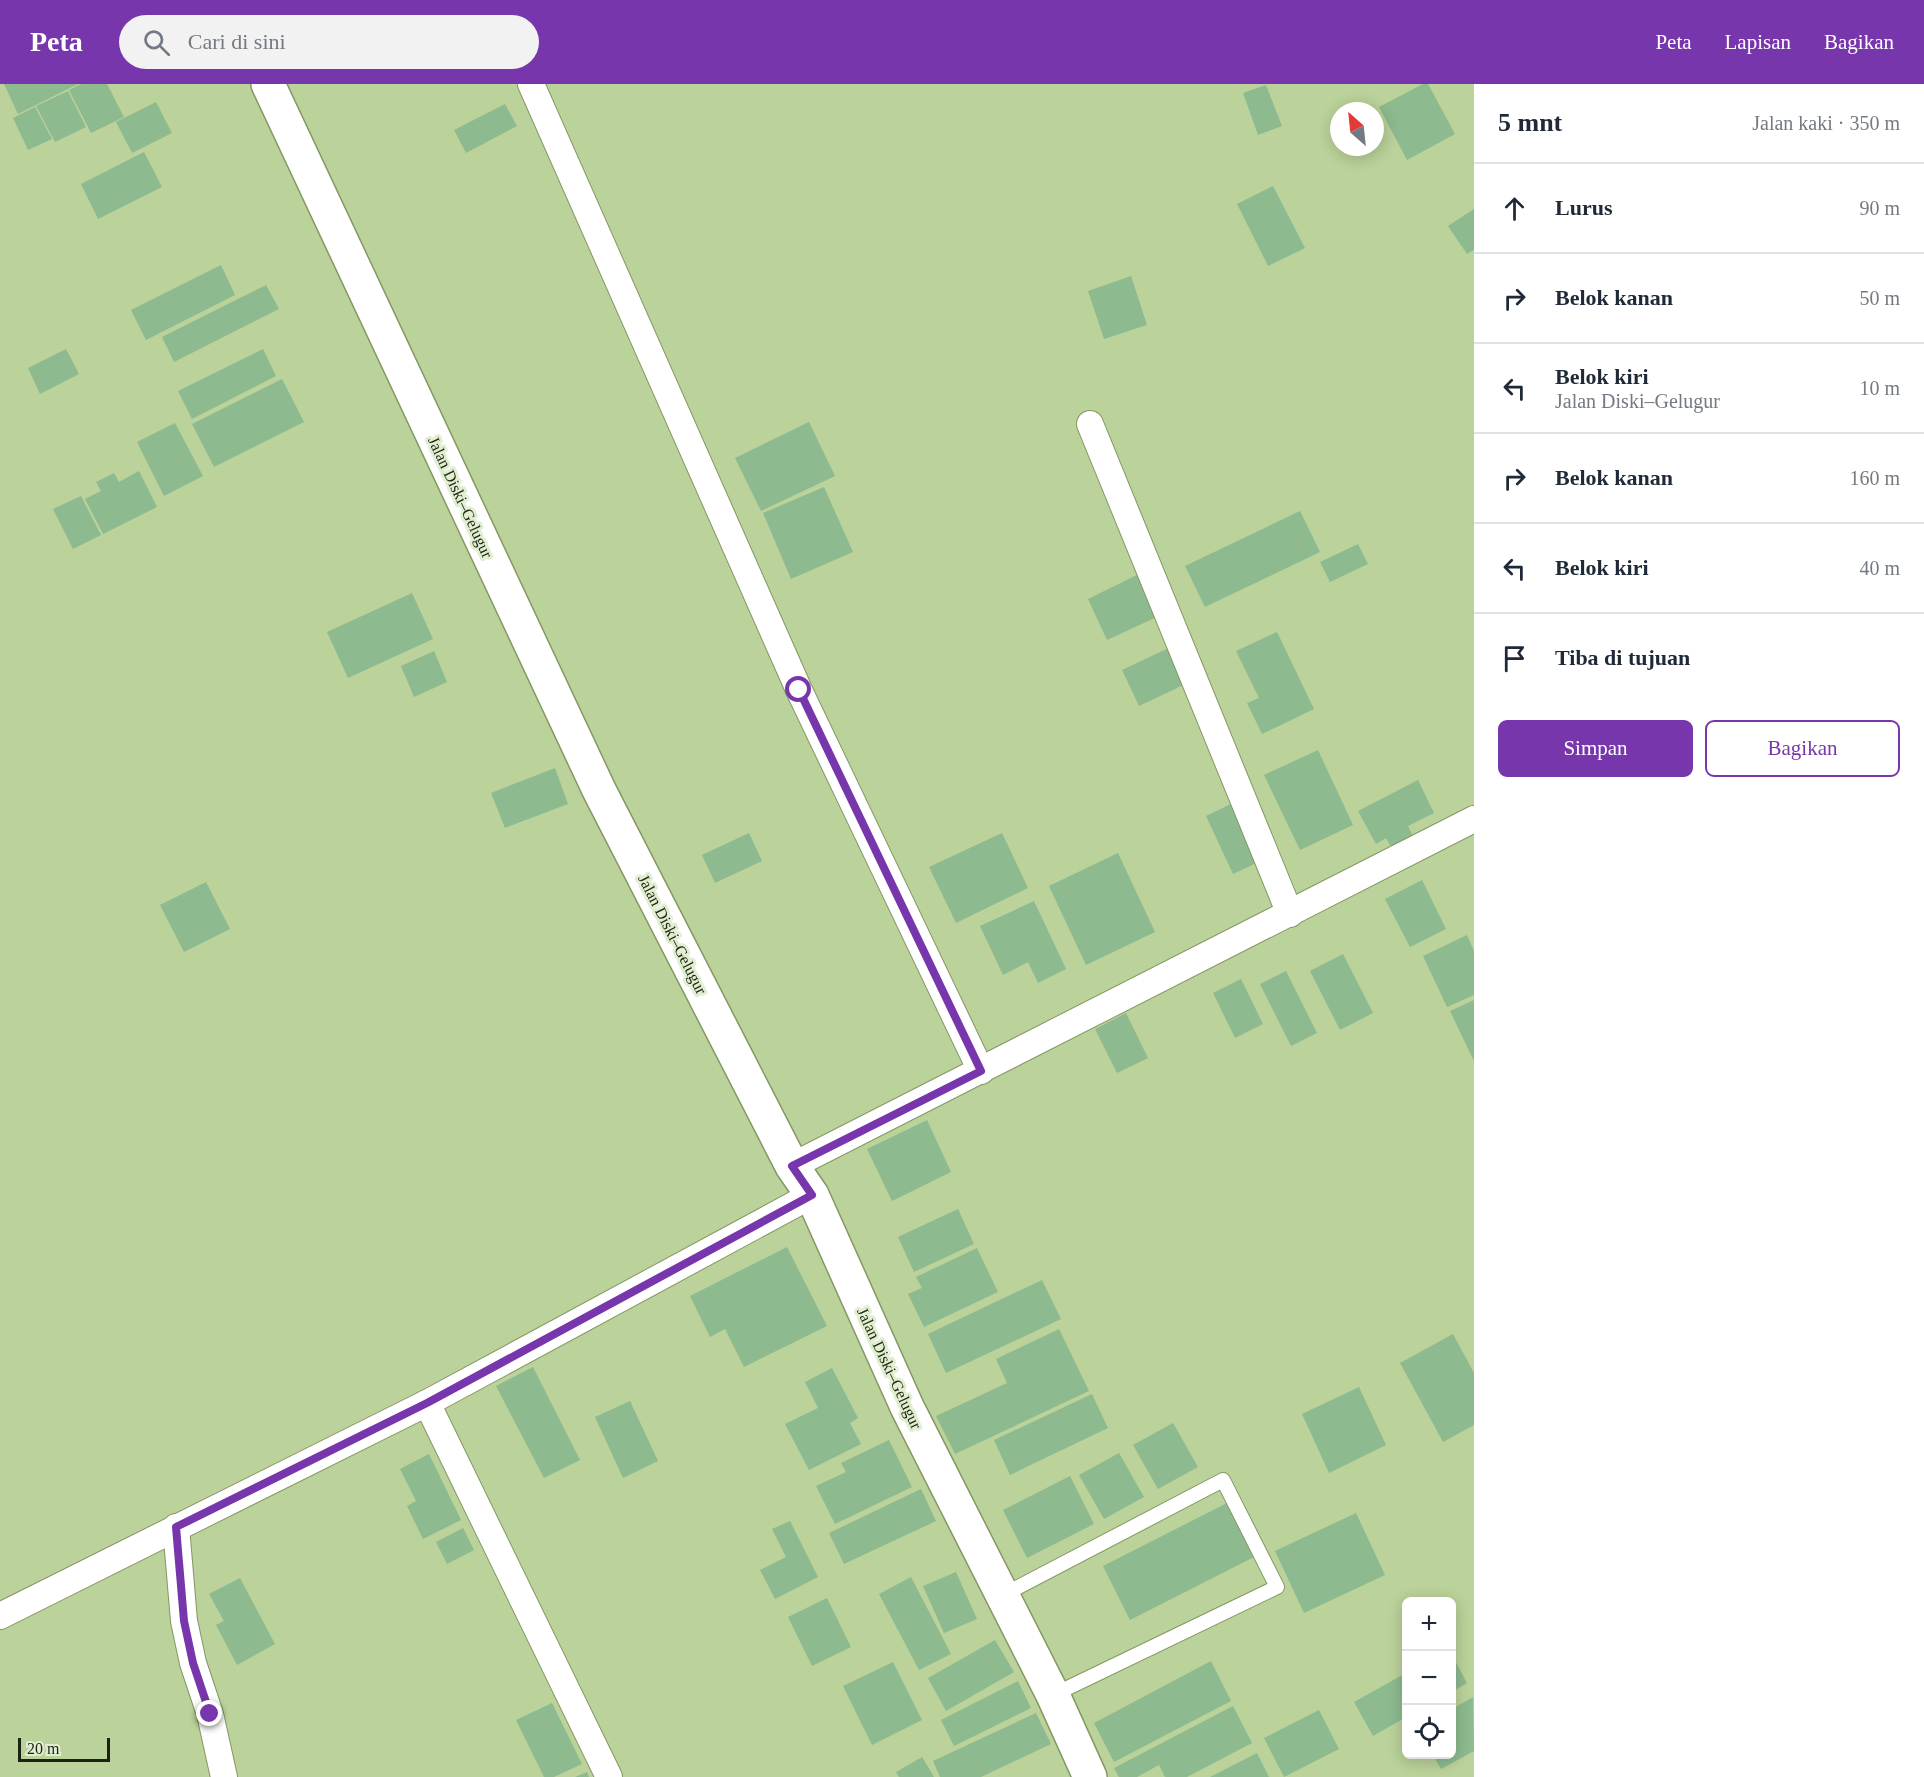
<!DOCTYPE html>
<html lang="id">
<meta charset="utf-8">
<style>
:root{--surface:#fff;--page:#f2f2f3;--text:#1f2937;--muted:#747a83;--line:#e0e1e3;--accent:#7736ab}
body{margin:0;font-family:Georgia,serif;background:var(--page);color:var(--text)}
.controls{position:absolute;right:18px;bottom:18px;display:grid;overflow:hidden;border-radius:9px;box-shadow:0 3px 15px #0003}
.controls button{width:54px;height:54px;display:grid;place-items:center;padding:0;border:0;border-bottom:2px solid var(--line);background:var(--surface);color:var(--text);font:30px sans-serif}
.compass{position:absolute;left:1330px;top:18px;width:54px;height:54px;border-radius:50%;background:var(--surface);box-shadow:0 3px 15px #0003;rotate:333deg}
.scale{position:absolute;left:18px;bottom:15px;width:92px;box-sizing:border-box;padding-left:6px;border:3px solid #1b230e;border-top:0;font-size:16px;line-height:21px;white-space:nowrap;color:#1b230e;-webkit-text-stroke:4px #e2eed2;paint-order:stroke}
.stop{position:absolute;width:18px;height:18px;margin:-14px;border:4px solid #7736ab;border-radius:50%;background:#fff}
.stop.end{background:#7736ab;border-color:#fff;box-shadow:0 2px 6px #0008}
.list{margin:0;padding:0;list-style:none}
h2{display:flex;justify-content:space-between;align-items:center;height:78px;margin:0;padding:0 24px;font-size:26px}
h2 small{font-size:20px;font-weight:400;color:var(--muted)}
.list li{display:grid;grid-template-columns:39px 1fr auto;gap:18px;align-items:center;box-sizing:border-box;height:90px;padding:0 24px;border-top:2px solid var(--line)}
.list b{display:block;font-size:22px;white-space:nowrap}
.list p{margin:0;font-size:20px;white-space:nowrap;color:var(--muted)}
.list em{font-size:20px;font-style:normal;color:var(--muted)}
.actions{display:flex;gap:12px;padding:18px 24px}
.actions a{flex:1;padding:14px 0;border:2px solid var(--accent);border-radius:9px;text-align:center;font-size:21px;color:var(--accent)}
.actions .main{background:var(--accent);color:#fff}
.icon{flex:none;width:33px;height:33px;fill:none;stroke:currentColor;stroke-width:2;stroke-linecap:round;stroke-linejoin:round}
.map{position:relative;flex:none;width:1474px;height:1693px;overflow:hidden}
header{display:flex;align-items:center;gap:36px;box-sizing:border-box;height:84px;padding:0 30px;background:var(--accent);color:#fff}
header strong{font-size:28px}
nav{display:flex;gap:33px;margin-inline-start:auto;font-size:21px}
.search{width:420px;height:54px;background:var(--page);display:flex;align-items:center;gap:15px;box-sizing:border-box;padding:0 21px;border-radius:33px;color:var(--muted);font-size:22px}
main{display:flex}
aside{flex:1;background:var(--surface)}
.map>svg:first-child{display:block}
.building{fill:#8dba8f}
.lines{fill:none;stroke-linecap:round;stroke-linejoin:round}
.lane-casing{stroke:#849863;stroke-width:16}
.street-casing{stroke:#849863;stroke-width:28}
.secondary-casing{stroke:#849863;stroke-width:36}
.lane{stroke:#fff;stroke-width:14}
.street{stroke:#fff;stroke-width:26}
.secondary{stroke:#fff;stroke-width:33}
.route{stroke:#7736ab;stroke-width:8}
.labels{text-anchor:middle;stroke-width:6;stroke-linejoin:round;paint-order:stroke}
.street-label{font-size:16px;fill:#1b230e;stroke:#e2eed2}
</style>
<header>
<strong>Peta</strong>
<div class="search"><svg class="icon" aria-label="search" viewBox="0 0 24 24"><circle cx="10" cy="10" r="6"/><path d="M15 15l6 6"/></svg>Cari di sini</div>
<nav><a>Peta</a><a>Lapisan</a><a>Bagikan</a></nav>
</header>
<main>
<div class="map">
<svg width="1474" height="1693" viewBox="0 0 1474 1693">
<rect width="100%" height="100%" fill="#bbd29a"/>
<g class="building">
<polygon points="4,0 78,0 18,30"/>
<polygon points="81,0 107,0 124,33 91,49 69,6"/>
<polygon points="1423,0 1428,0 1455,50 1407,76 1379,23"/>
<polygon points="1266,1 1282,42 1258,51 1243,9"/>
<polygon points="68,7 86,43 55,58 36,22"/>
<polygon points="156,18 172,49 132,69 116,38"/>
<polygon points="505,20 517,42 466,69 454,46"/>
<polygon points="35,23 52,55 28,66 13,34"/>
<polygon points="144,68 162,103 98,135 81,100"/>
<polygon points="1273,102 1305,164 1268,182 1237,120"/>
<polygon points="1474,125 1474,166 1467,170 1448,142"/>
<polygon points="221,181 235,211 146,256 131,226"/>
<polygon points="1131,192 1147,241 1104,255 1088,207"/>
<polygon points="266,201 279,225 174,278 162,253"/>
<polygon points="66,265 79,290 40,310 28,284"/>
<polygon points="263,265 276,292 192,335 178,307"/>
<polygon points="282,295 304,338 214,383 192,340"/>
<polygon points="809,338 835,392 761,427 735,374"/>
<polygon points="175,339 203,392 164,412 137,358"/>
<polygon points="139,387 157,423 103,450 85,415 101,407 96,398 114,389 119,398"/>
<polygon points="824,403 853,468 791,495 763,429"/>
<polygon points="81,412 101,451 73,465 53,425"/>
<polygon points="1300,427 1320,468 1205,523 1185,482"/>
<polygon points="1358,460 1368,480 1330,498 1320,478"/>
<polygon points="1139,490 1159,532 1107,556 1088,515"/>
<polygon points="412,509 433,555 348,594 327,548"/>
<polygon points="1277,548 1314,625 1262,650 1247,619 1259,614 1236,567"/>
<polygon points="1175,561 1192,597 1139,622 1122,586"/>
<polygon points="434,567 447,598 414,613 401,582"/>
<polygon points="1318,666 1353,741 1300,766 1264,691"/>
<polygon points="555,684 568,720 505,744 491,709"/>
<polygon points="1418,696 1434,729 1408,742 1413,752 1391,763 1386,754 1376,760 1358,727"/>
<polygon points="1237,717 1265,775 1233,790 1206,732"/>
<polygon points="749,749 762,777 715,799 702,771"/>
<polygon points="1002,749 1028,804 956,839 929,783"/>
<polygon points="1118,769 1155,848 1086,881 1049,802"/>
<polygon points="1422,796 1446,845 1410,863 1385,815"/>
<polygon points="206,798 230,845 184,868 160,821"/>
<polygon points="1034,817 1066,885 1038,899 1028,878 1003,891 980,842"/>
<polygon points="1467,851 1474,867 1474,911 1447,923 1423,872"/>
<polygon points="1343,870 1373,929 1340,946 1310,887"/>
<polygon points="1286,887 1317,949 1291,962 1260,900"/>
<polygon points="1241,895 1263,940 1235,954 1213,909"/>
<polygon points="1474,916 1474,977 1450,927"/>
<polygon points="1126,929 1148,974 1117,989 1095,945"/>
<polygon points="927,1036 951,1088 892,1117 867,1065"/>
<polygon points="958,1125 974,1160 914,1188 898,1153"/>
<polygon points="787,1163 827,1242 744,1283 725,1245 710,1253 690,1212"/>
<polygon points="977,1164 998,1208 924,1243 908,1210 922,1204 916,1193"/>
<polygon points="1042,1196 1061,1235 946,1289 928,1250"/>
<polygon points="1059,1245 1089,1307 955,1370 936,1332 1007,1299 996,1275"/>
<polygon points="1453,1250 1474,1289 1474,1341 1443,1358 1400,1279"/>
<polygon points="533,1283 580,1376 544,1394 496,1302"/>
<polygon points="832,1284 858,1334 850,1339 861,1360 809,1386 785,1340 818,1324 805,1298"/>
<polygon points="1359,1303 1386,1361 1329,1389 1302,1330"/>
<polygon points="1092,1310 1108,1344 1010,1391 994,1356"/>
<polygon points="630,1317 658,1377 623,1394 595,1333"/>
<polygon points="1173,1339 1198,1383 1158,1405 1133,1361"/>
<polygon points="889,1356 912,1403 835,1440 816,1402 846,1388 841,1379"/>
<polygon points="1119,1369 1144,1413 1104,1435 1079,1391"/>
<polygon points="429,1370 461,1436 423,1455 407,1422 416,1417 400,1385"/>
<polygon points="1070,1392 1094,1440 1027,1474 1003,1426"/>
<polygon points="921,1405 936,1437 844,1480 829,1449"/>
<polygon points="1227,1419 1254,1473 1130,1536 1103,1482"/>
<polygon points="1356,1429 1385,1491 1304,1529 1275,1467"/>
<polygon points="790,1437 818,1493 775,1515 760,1486 786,1473 772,1445"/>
<polygon points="463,1444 474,1466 447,1480 436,1458"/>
<polygon points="956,1488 977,1535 944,1549 923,1502"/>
<polygon points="911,1493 951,1570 919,1586 879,1510"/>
<polygon points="240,1494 275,1560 237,1581 216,1541 224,1537 209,1510"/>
<polygon points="827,1514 851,1563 812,1582 788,1533"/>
<polygon points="995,1556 1014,1588 946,1627 928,1594"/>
<polygon points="1452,1571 1467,1599 1452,1608"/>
<polygon points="1211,1577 1231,1617 1114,1678 1094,1639"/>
<polygon points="893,1578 922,1636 872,1661 843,1602"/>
<polygon points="1406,1589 1406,1633 1373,1652 1354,1618"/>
<polygon points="1018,1597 1031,1624 954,1662 941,1636"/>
<polygon points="1473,1613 1474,1667 1441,1685 1433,1671 1452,1671 1452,1625"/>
<polygon points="552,1619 582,1680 554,1693 544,1693 516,1636"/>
<polygon points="1233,1622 1252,1659 1187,1693 1165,1693 1159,1681 1137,1693 1119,1693 1114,1684"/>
<polygon points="1319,1626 1339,1665 1284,1693 1264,1654"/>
<polygon points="1036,1629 1051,1660 981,1693 940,1693 933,1677"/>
<polygon points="1257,1669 1269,1693 1210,1693"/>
<polygon points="922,1673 934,1693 899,1693 896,1688"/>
<polygon points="587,1688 589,1693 575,1693"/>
</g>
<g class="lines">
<defs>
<polyline id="lane" points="1003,1511 1223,1396 1277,1503 1053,1611"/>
<g id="street">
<polyline points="531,0 799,606 981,987"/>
<polyline points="1090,340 1290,830"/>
<polyline points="792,1082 1474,735"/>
<polyline points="427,1319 609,1693"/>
<polyline points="176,1443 184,1537 193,1579 210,1630 224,1693"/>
<polyline points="0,1532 427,1319 812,1111"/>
</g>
<polyline id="secondary" points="268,0 599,706 792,1082 812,1111 907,1323 1053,1611 1090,1693"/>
</defs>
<use href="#lane" class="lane-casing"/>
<use href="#street" class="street-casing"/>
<use href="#secondary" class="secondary-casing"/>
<use href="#lane" class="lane"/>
<use href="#street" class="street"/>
<use href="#secondary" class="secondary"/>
</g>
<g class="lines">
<polyline class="route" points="210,1630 193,1579 184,1537 176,1443 427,1319 812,1111 792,1082 981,987 799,606"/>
</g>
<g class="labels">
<g class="street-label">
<text transform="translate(461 413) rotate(65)" y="6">Jalan Diski–Gelugur</text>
<text transform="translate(673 850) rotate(63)" y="6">Jalan Diski–Gelugur</text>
<text transform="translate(890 1284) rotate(65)" y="6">Jalan Diski–Gelugur</text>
</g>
</g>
</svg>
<div class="controls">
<button>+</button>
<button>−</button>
<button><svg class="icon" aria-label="locate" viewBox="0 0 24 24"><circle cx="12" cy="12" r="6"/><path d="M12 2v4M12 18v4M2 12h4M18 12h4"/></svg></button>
</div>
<svg class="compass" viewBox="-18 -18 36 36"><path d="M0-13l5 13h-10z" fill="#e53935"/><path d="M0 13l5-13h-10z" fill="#747a83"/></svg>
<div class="scale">20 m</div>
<div class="stop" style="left:799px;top:606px"></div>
<div class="stop end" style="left:210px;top:1630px"></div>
</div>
<aside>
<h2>5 mnt<small>Jalan kaki · 350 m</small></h2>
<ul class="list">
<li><svg class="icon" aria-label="ahead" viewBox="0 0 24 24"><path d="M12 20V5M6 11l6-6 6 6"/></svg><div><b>Lurus</b></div><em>90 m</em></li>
<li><svg class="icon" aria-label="right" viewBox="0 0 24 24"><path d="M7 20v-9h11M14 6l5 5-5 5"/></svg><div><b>Belok kanan</b></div><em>50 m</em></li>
<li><svg class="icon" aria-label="left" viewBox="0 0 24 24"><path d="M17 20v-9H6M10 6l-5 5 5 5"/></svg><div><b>Belok kiri</b><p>Jalan Diski–Gelugur</p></div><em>10 m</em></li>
<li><svg class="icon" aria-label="right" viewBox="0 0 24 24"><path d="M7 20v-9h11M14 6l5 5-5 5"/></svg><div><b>Belok kanan</b></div><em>160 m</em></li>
<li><svg class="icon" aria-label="left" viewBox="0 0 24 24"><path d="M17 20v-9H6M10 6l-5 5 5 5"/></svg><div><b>Belok kiri</b></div><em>40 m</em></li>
<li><svg class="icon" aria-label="arrive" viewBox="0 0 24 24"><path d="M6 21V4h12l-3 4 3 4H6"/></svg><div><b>Tiba di tujuan</b></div></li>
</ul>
<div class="actions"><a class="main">Simpan</a><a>Bagikan</a></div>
</aside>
</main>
